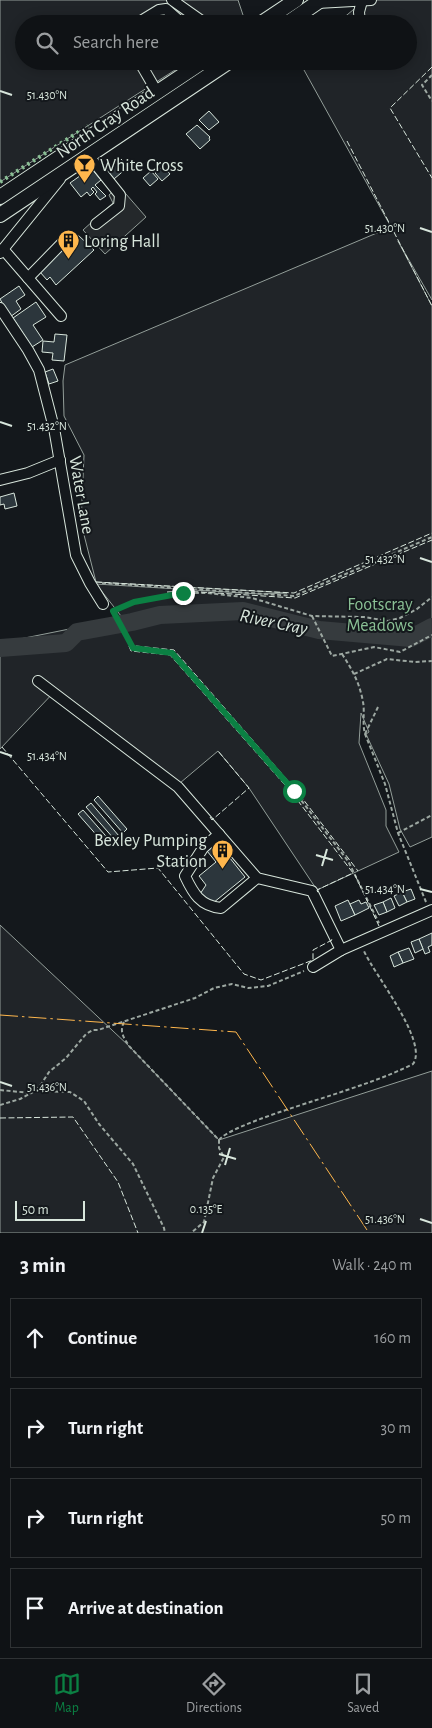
<!DOCTYPE html>
<meta charset="utf-8">
<style>
:root{--surface:#0f1215;--page:#1d2022;--text:#f1f3f6;--muted:#9b9ea0;--line:#2f3234;--accent:#0b8043}
body{margin:0;font-family:"Alegreya Sans",sans-serif;background:var(--page);color:var(--text)}
.scale{position:absolute;left:15px;bottom:12px;width:70px;box-sizing:border-box;padding-left:5px;border:2px solid #d8e6dc;border-top:0;font-size:14px;line-height:18px;white-space:nowrap;color:#d8e6dc;-webkit-text-stroke:4px #14181c;paint-order:stroke}
.stop{position:absolute;width:15px;height:15px;margin:-11px;border:4px solid #0b8043;border-radius:50%;background:#fff}
.stop.end{background:#0b8043;border-color:#fff;box-shadow:0 1px 5px #0008}
.list{margin:0;padding:0;list-style:none}
h2{display:flex;justify-content:space-between;align-items:center;height:65px;margin:0;padding:0 20px;font-size:21px}
h2 small{font-size:16px;font-weight:400;color:var(--muted)}
.list li{display:grid;grid-template-columns:32px 1fr auto;gap:15px;align-items:center;box-sizing:border-box;height:80px;margin:0 10px 10px;padding:0 10px;border:1px solid var(--line);border-radius:0px}
.list b{display:block;font-size:19px;white-space:nowrap}
.list em{font-size:16px;font-style:normal;color:var(--muted)}
.icon{flex:none;width:28px;height:28px;fill:none;stroke:currentColor;stroke-width:2;stroke-linecap:round;stroke-linejoin:round}
.map{position:relative;flex:none;width:432px;height:1233px;overflow:hidden}
.search{position:absolute;background:var(--surface);box-shadow:0 2px 12px #0003;left:15px;right:15px;top:15px;height:55px;display:flex;align-items:center;gap:12px;box-sizing:border-box;padding:0 18px;border-radius:28px;color:var(--muted);font-size:19px}
.sheet{height:425px;background:var(--surface)}
nav{display:flex;justify-content:space-around;align-items:center;box-sizing:border-box;height:70px;border-top:1px solid var(--line);background:var(--surface);font-size:14px;color:var(--muted)}
nav a{display:grid;justify-items:center;gap:2px}
nav .on{color:var(--accent)}
.map>svg:first-child{display:block}
.green{fill:#202428;stroke:#939e99}
.parking{fill:#24282b;stroke:#939e99}
.lines{fill:none;stroke-linecap:round;stroke-linejoin:round}
.river{stroke:#363b3e;stroke-width:18}
.building{fill:#2c363c;stroke:#d8e6dc}
.minor-casing{stroke:#d8e6dc;stroke-width:12}
.major-casing{stroke:#d8e6dc;stroke-width:16}
.path{stroke:#9da8a2;stroke-width:2;stroke-dasharray:4 2.5;stroke-linecap:butt}
.minor{stroke:#14181c;stroke-width:10}
.major{stroke:#14181c;stroke-width:14}
.hedge{stroke:#8ac095;stroke-width:4;stroke-dasharray:2.5 4;stroke-linecap:butt}
.fence{stroke:#d8e6dc;stroke-width:1;stroke-dasharray:6 2.5;stroke-linecap:butt}
.power{stroke:#ffb74d;stroke-width:1;stroke-dasharray:18 4 2.5 4;stroke-linecap:butt}
.route{stroke:#0b8043;stroke-width:6}
.ticks{fill:none;stroke:#d8e6dc;stroke-width:2}
.labels{text-anchor:middle;stroke-width:4;stroke-linejoin:round;paint-order:stroke}
.street-label{font-size:18px;fill:#d8e6dc;stroke:#14181c}
.poi-label{font-size:18px;fill:#d8e6dc;stroke:#14181c;text-anchor:start}
.park-label{font-size:18px;fill:#8ac095;stroke:#14181c}
.water-label{font-size:19px;font-style:italic;fill:#d8e6dc;stroke:#14181c}
.ticks-label{font-size:12px;text-anchor:middle;fill:#d8e6dc;stroke:#14181c;stroke-width:4;stroke-linejoin:round;paint-order:stroke}
</style>
<div class="map">
<svg width="432" height="1233" viewBox="0 0 432 1233">
<rect width="100%" height="100%" fill="#14181c"/>
<g class="green">
<polygon points="0,0 238,0 246,24 24,24 24,61 189,61 0,182"/>
<polygon points="365,0 432,0 432,300 398,241 432,306 432,837 410,847 400,829 389,784 366,734 369,732 361,713 359,743 386,810 386,826 399,852 317,890 249,788 218,751 180,783 57,689 0,749 0,643 114,620 108,630 132,630 96,584 260,594 287,593 96,582 81,523 84,455 64,416 63,381 65,365 391,227 299,61 408,61 408,24 336,24"/>
<polygon points="0,925 129,1046 219,1140 432,1071 432,1233 0,1233"/>
</g>
<polygon class="parking" points="119,186 146,217 105,254 83,230 113,203 109,195"/>
<g class="lines">
<polyline class="river" points="0,648 66,643 77,632 132,622 160,615 243,611 319,630 411,638 432,627"/>
</g>
<g class="building">
<polygon points="209,111 219,122 209,130 199,120"/>
<polygon points="197,125 210,137 209,138 210,140 200,149 186,134"/>
<polygon points="121,159 128,167 114,179 108,172"/>
<polygon points="163,166 170,174 162,181 155,173"/>
<polygon points="91,168 101,180 95,185 106,196 100,200 95,194 97,192 93,187 91,189 94,192 90,196 87,192 81,197 70,183"/>
<polygon points="151,171 158,179 150,186 143,178"/>
<polygon points="78,235 94,250 56,285 50,277 47,280 40,272"/>
<polygon points="19,286 25,295 16,301 21,309 10,317 0,299"/>
<polygon points="36,302 46,317 33,325 43,340 32,347 13,318"/>
<polygon points="55,334 67,335 64,361 52,360 53,353 42,352 43,341 54,342"/>
<polygon points="53,369 58,381 49,384 45,372"/>
<polygon points="14,493 17,506 5,509 4,504 0,505 0,497"/>
<polygon points="98,796 127,829 123,833 94,800"/>
<polygon points="91,803 119,836 115,840 86,807"/>
<polygon points="83,810 112,843 107,847 78,814"/>
<polygon points="218,843 245,877 213,903 200,894 206,885 199,876 216,862 207,851"/>
<polygon points="411,889 415,899 407,902 402,892"/>
<polygon points="402,892 407,902 399,906 394,896"/>
<polygon points="391,898 395,908 387,912 383,902"/>
<polygon points="348,900 355,915 341,921 335,906"/>
<polygon points="359,900 361,904 366,902 369,908 355,915 350,904"/>
<polygon points="383,902 387,912 379,915 374,905"/>
<polygon points="432,933 432,945 428,947 430,952 425,954 419,939"/>
<polygon points="419,939 423,949 415,953 411,942"/>
<polygon points="409,948 414,959 403,963 398,952"/>
<polygon points="398,952 403,963 394,967 390,956"/>
</g>
<g class="lines">
<defs>
<g id="minor">
<polyline points="172,0 206,24"/>
<polyline points="317,3 371,0"/>
<polyline points="136,24 159,10 166,9 183,24"/>
<polyline points="360,24 359,12 362,1"/>
<polyline points="139,61 157,92"/>
<polyline points="89,156 120,195 119,206 96,224"/>
<polyline points="3,249 61,316"/>
<polyline points="0,253 60,179"/>
<polyline points="28,278 68,237"/>
<polyline points="0,308 28,350 39,370 54,428 76,555 90,583 103,604"/>
<polyline points="0,480 28,473 60,460"/>
<polyline points="38,681 178,787 257,878 312,891 341,950"/>
<path d="M219 834 203 848 185 876C193 893 200 906 221 908L257 878"/>
<polyline points="313,967 341,950 432,910"/>
</g>
<g id="major">
<polyline points="260,24 296,0"/>
<polyline points="286,24 321,0"/>
<polyline points="0,197 204,61"/>
<polyline points="0,215 230,61"/>
</g>
</defs>
<use href="#minor" class="minor-casing"/>
<use href="#major" class="major-casing"/>
<g class="path">
<polyline points="432,75 422,85 432,101"/>
<polyline points="102,583 294,596 432,537"/>
<polyline points="111,610 133,648 172,653 294,791 348,861 379,923"/>
<polyline points="113,611 134,602 183,593 208,593 252,598 312,616 364,617 388,621 400,618 417,609 432,597"/>
<polyline points="312,616 332,656 374,647 400,652 432,635"/>
<path d="M342 654C352 669 360 684 363 702 365 712 362 723 365 734L385 784 398 833 426 902"/>
<polyline points="354,674 387,659 415,662 432,661"/>
<polyline points="365,734 378,707"/>
<polyline points="398,833 432,815"/>
<path d="M124 1022C119 1032 124 1038 129 1046L219 1140V1148L224 1157 213 1178 204 1222 191 1233"/>
<polyline points="0,1090 31,1093"/>
<polyline points="35,1091 70,1092 84,1101 99,1124 133,1164 164,1228 165,1233"/>
<polyline points="0,1105 20,1099 35,1091 40,1086 49,1072 66,1058 86,1034 93,1030 98,1030 195,998 214,988 232,984 248,988 268,986 304,971"/>
<path d="M219 1140C230 1125 322 1099 344 1091 368 1083 391 1075 413 1064 429 1042 374 974 364 951"/>
</g>
<use href="#minor" class="minor"/>
<use href="#major" class="major"/>
<polyline class="hedge" points="0,182 88,126"/>
<g class="fence">
<polyline points="432,67 390,108 432,178"/>
<polyline points="347,141 432,306"/>
<polyline points="96,582 294,593 432,533"/>
<polyline points="167,592 185,591 295,598 432,540"/>
<polyline points="118,618 124,631"/>
<polyline points="129,646 131,651 170,655 292,793 353,873 317,890 318,893"/>
<polyline points="136,646 174,650 296,790 358,871"/>
<polyline points="2,747 108,872 158,868 244,974 261,980 313,960 313,950 332,940 331,938"/>
<polyline points="210,817 212,820 249,788 218,751"/>
<polyline points="355,875 379,926"/>
<polyline points="0,1118 73,1117 118,1182 138,1233"/>
</g>
<polyline class="power" points="0,1015 236,1032 369,1233"/>
</g>
<g class="lines">
<polyline class="route" points="183,593 134,602 113,611 133,648 172,653 294,791"/>
</g>
<path class="ticks" d="M0 91 12 95M420 228 432 232M0 422 12 426M420 558 432 562M0 752 12 756M316 855 333 860M322 866 327 849M420 889 432 892M0 1082 12 1086M219 1154 236 1159M225 1165 230 1148M420 1219 432 1223M202 1233 206 1221"/>
<defs>
<symbol id="bar-pin" viewBox="-11 -11 22 30"><path d="M0 17L-7.5 6A9.5 9.5 0 1 1 7.5 6Z" fill="#ffb74d" stroke="#14181c"/><path d="M-6-5H6L.8 .8V4.5H3.5V6h-7V4.5H-.8V.8Z" fill="#111"/></symbol>
<symbol id="building-pin" viewBox="-11 -11 22 30"><path d="M0 17L-7.5 6A9.5 9.5 0 1 1 7.5 6Z" fill="#ffb74d" stroke="#14181c"/><path d="M-4-6H4V6H1V3H-1V6H-4ZM-2.5-4.3h1.7v1.8h-1.7ZM.8-4.3h1.7v1.8H.8ZM-2.5-1h1.7V.8h-1.7ZM.8-1h1.7V.8H.8Z" fill="#111"/></symbol>
</defs>
<g fill-rule="evenodd">
<use href="#bar-pin" x="72" y="152" width="25" height="34"/>
<use href="#building-pin" x="56" y="228" width="25" height="34"/>
<use href="#building-pin" x="210" y="838" width="25" height="34"/>
</g>
<g class="labels">
<g class="street-label">
<text transform="translate(105 122) rotate(-34)" y="6">North Cray Road</text>
<text transform="translate(82 495) rotate(80)" y="6">Water Lane</text>
</g>
<g class="poi-label">
<text x="100" y="171">White Cross</text>
<text x="84" y="247">Loring Hall</text>
<text x="207" y="846" text-anchor="end">Bexley Pumping<tspan x="207" dy="21">Station</tspan></text>
</g>
<g class="park-label">
<text x="380" y="610">Footscray<tspan x="380" dy="21">Meadows</tspan></text>
</g>
<g class="water-label">
<text transform="translate(274 621) rotate(12)" y="7">River Cray</text>
</g>
</g>
<g class="ticks-label">
<text x="47" y="99">51.430°N</text>
<text x="385" y="232">51.430°N</text>
<text x="47" y="430">51.432°N</text>
<text x="385" y="563">51.432°N</text>
<text x="47" y="760">51.434°N</text>
<text x="385" y="893">51.434°N</text>
<text x="47" y="1091">51.436°N</text>
<text x="206" y="1213">0.135°E</text>
<text x="385" y="1223">51.436°N</text>
</g>
</svg>
<div class="scale">50 m</div>
<div class="stop" style="left:294px;top:791px"></div>
<div class="stop end" style="left:183px;top:593px"></div>
<div class="search"><svg class="icon" aria-label="search" viewBox="0 0 24 24"><circle cx="10" cy="10" r="6"/><path d="M15 15l6 6"/></svg>Search here</div>
</div>
<section class="sheet">
<h2>3 min<small>Walk · 240 m</small></h2>
<ul class="list">
<li><svg class="icon" aria-label="ahead" viewBox="0 0 24 24"><path d="M12 20V5M6 11l6-6 6 6"/></svg><div><b>Continue</b></div><em>160 m</em></li>
<li><svg class="icon" aria-label="right" viewBox="0 0 24 24"><path d="M7 20v-9h11M14 6l5 5-5 5"/></svg><div><b>Turn right</b></div><em>30 m</em></li>
<li><svg class="icon" aria-label="right" viewBox="0 0 24 24"><path d="M7 20v-9h11M14 6l5 5-5 5"/></svg><div><b>Turn right</b></div><em>50 m</em></li>
<li><svg class="icon" aria-label="arrive" viewBox="0 0 24 24"><path d="M6 21V4h12l-3 4 3 4H6"/></svg><div><b>Arrive at destination</b></div></li>
</ul>
</section>
<nav>
<a class="on"><svg class="icon" aria-label="map" viewBox="0 0 24 24"><path d="M3 6l6-2 6 2 6-2v14l-6 2-6-2-6 2zM9 4v14M15 6v14"/></svg>Map</a>
<a><svg class="icon" aria-label="directions" viewBox="0 0 24 24"><path d="M12 3l9 9-9 9-9-9zM9 14v-3h6M13 9l2 2-2 2"/></svg>Directions</a>
<a><svg class="icon" aria-label="saved" viewBox="0 0 24 24"><path d="M7 4h10v16l-5-4-5 4z"/></svg>Saved</a>
</nav>
